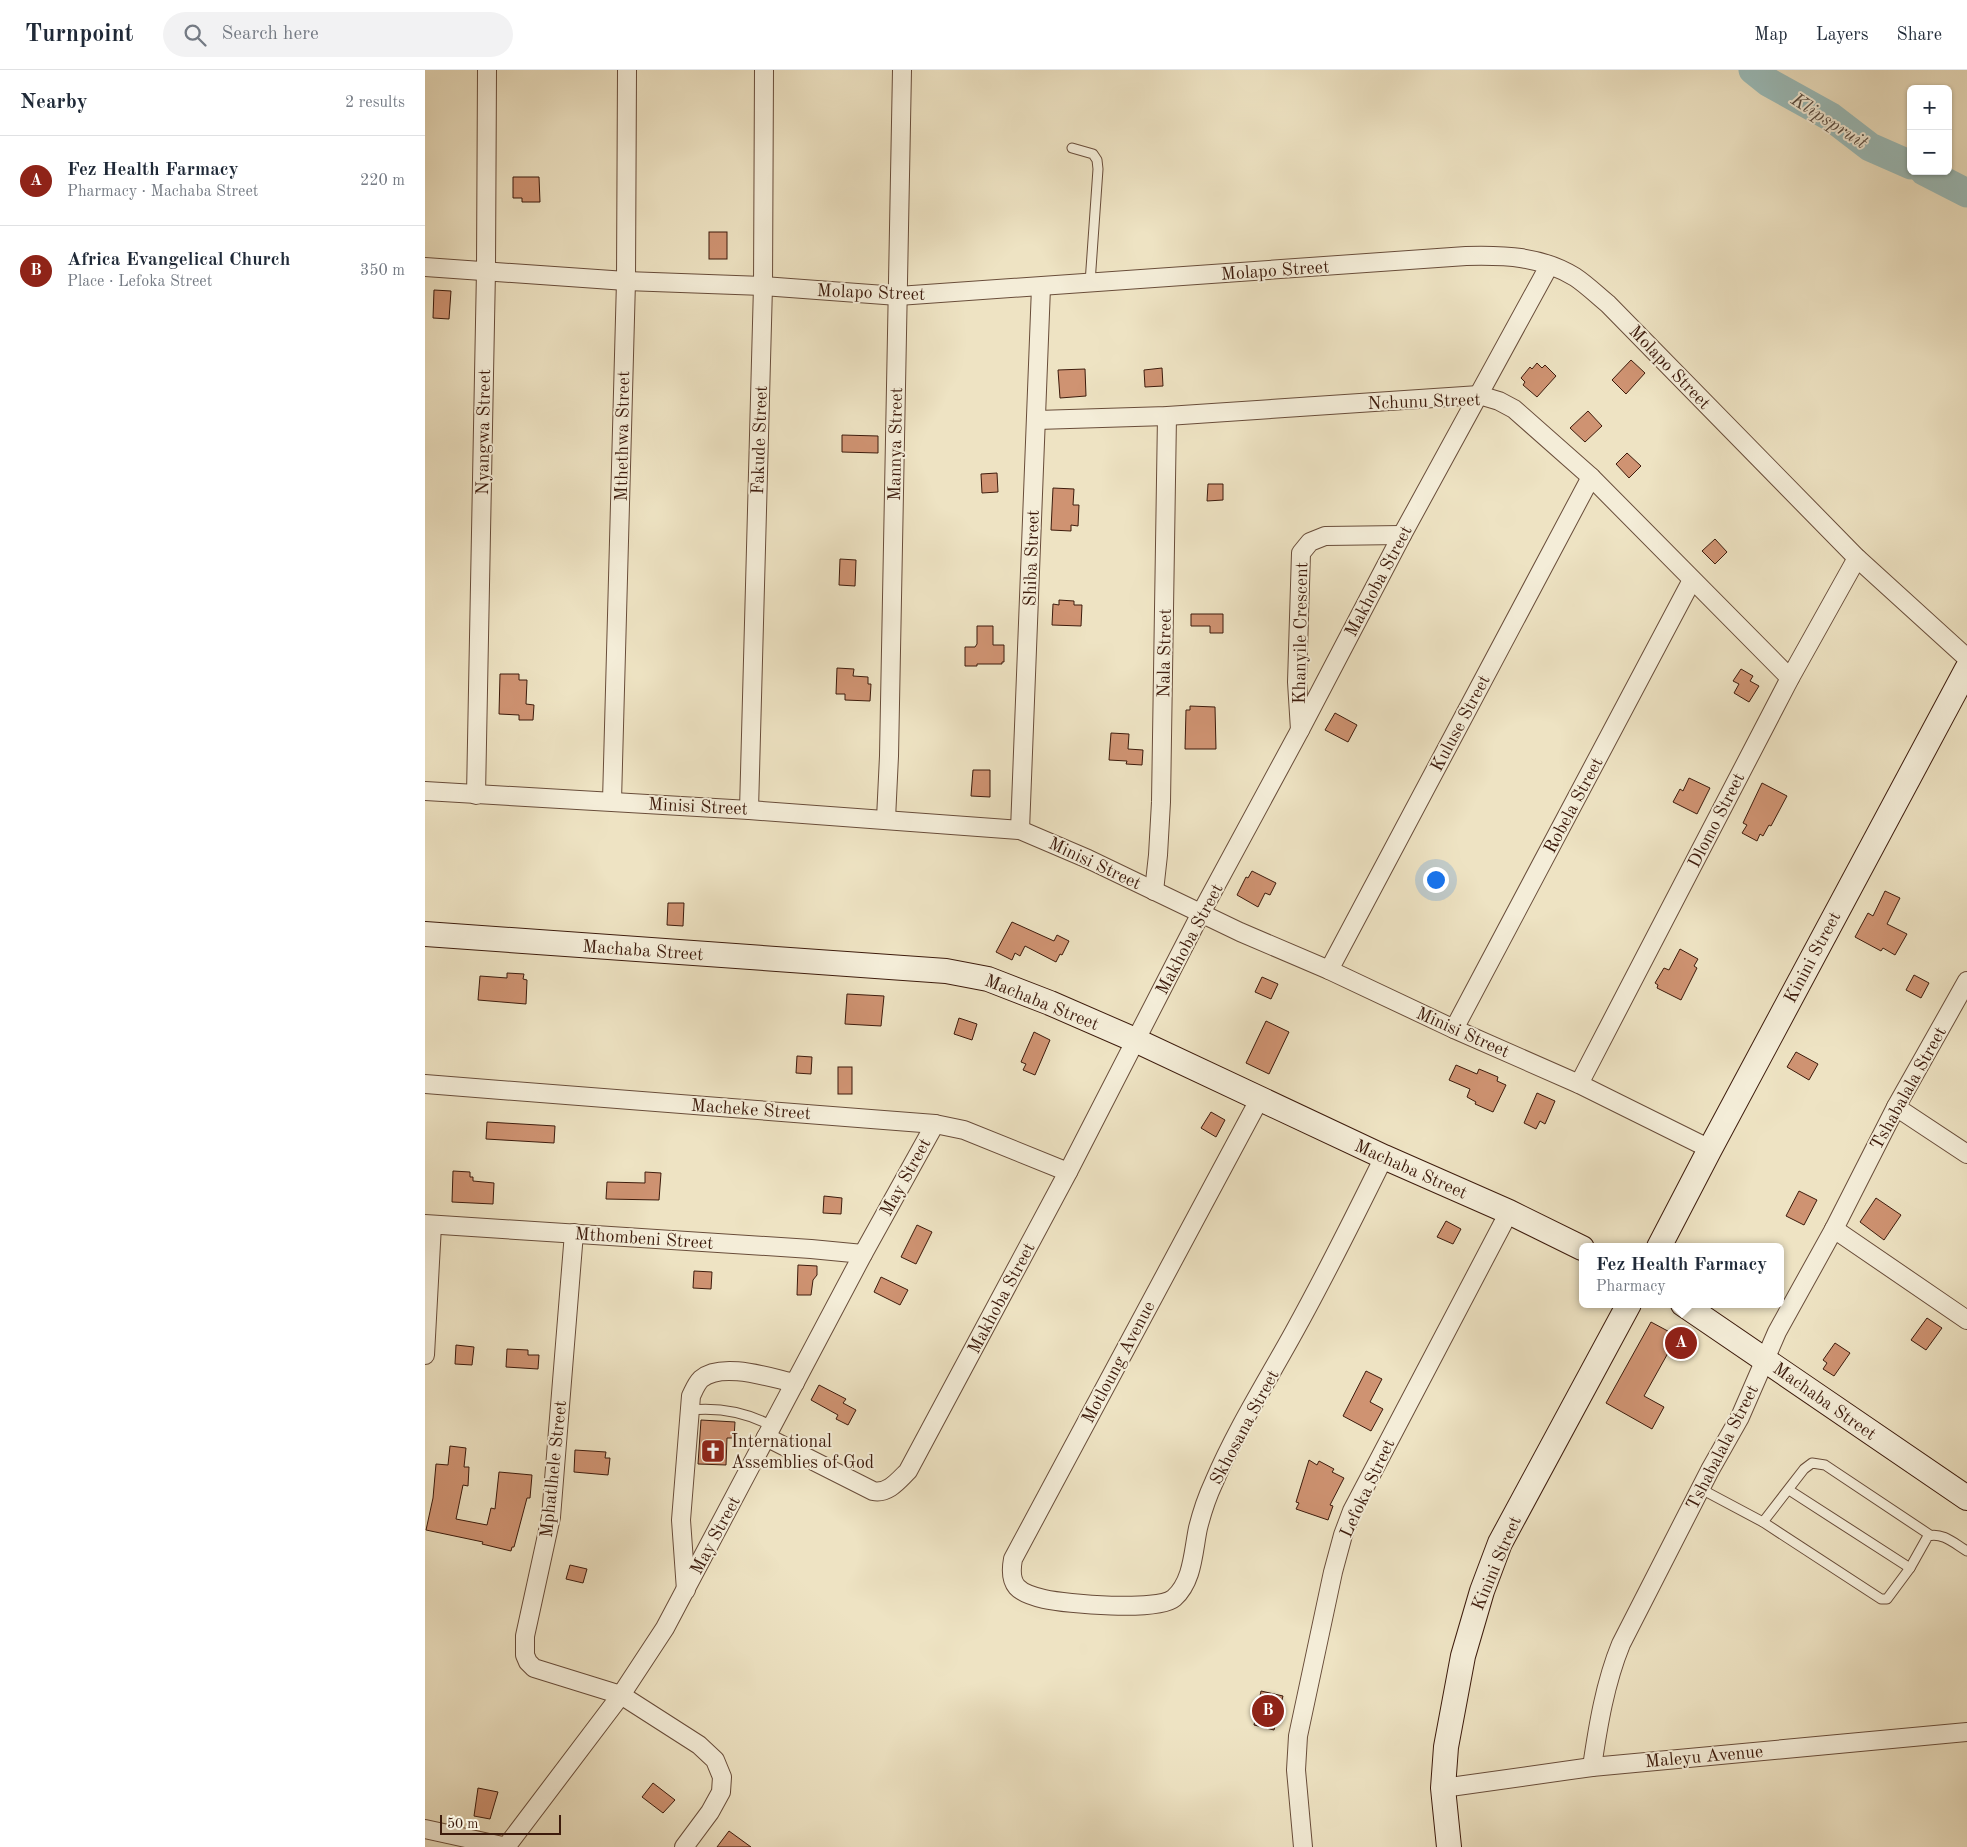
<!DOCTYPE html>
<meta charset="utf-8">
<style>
:root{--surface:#fff;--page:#f2f2f3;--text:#1f2937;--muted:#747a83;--line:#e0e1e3;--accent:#8f2418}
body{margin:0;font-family:"Old Standard TT",serif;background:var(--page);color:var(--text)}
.controls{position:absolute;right:15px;top:15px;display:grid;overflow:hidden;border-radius:8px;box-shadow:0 1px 4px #0004}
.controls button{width:45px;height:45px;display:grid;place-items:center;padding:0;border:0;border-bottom:1px solid var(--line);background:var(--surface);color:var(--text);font:25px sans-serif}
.scale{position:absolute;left:15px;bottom:12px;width:121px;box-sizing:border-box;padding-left:5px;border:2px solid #3d1b0c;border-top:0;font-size:14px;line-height:18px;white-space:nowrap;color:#3d1b0c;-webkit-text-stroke:4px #f4edd8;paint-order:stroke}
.you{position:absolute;left:1010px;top:809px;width:18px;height:18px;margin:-12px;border:4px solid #fff;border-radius:50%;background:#1a73e8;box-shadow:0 0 0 8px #1a73e833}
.badge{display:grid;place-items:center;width:32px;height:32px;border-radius:50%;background:var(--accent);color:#fff;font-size:16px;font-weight:700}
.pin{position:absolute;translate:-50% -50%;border:2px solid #fff;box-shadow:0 1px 5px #0006}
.popup{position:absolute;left:1154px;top:1173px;width:205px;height:65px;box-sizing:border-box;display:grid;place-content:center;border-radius:8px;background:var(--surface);filter:drop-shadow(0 1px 4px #0005);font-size:16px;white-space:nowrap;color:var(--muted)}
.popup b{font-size:19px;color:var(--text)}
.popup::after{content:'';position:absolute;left:50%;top:100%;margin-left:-10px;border:10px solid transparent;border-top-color:var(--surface)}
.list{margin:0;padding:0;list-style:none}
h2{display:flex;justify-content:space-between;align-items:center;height:65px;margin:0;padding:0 20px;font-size:21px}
h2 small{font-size:16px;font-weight:400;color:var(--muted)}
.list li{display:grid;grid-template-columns:32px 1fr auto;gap:15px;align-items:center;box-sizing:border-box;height:90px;padding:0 20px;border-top:1px solid var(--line)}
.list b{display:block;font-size:19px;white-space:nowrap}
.list p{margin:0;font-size:16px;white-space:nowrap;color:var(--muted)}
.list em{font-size:16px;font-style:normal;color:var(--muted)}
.icon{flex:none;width:28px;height:28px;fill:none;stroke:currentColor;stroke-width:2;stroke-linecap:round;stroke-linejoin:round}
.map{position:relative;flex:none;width:1542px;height:1777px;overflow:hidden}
header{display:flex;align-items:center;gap:30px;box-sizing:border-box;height:70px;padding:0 25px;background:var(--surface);border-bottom:1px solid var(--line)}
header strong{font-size:24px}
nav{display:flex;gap:28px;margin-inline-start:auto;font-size:18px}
.search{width:350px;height:45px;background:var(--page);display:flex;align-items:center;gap:12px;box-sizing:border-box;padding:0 18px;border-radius:28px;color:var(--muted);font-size:19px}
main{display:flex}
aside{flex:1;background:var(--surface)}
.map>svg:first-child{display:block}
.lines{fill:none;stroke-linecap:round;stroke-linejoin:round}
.river{stroke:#9bbdbb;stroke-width:29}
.building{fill:#cf9372;stroke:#3d1b0c}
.lane-casing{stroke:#694d3a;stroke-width:11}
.street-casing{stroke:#694d3a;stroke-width:20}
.secondary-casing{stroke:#3d1b0c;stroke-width:26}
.lane{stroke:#f4edd8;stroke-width:9}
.street{stroke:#f4edd8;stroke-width:18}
.secondary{stroke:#f4edd8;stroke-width:24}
.labels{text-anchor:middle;stroke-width:4;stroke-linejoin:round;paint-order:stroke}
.street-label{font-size:18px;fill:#3d1b0c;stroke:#f4edd8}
.poi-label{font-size:18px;fill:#3d1b0c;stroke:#f4edd8;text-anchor:start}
.water-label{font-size:19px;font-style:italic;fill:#594c41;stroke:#f4edd8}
</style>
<header>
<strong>Turnpoint</strong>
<div class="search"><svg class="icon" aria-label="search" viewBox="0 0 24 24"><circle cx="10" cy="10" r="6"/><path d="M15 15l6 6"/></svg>Search here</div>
<nav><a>Map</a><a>Layers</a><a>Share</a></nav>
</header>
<main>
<aside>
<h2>Nearby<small>2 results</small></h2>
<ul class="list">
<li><span class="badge">A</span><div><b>Fez Health Farmacy</b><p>Pharmacy · Machaba Street</p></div><em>220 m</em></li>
<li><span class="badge">B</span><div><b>Africa Evangelical Church</b><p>Place · Lefoka Street</p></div><em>350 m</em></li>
</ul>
</aside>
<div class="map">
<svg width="1542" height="1777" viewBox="0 0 1542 1777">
<rect width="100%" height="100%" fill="#eee3c3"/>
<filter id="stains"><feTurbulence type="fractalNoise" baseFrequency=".004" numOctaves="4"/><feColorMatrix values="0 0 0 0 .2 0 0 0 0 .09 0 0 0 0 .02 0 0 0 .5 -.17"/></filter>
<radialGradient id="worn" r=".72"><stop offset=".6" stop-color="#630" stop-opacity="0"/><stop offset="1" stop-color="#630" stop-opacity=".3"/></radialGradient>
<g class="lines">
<g class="river">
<polyline points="1328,0 1343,12 1406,47 1445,77 1486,95"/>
<polyline points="1499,101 1542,123"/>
</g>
</g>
<g class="building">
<polygon points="88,107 114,107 115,132 97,132 97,128 88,128"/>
<rect x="284" y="162" width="18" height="27"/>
<polygon points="9,220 26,221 24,249 8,248"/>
<polygon points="1206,290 1220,303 1201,324 1187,310"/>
<polygon points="1112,293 1117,298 1120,295 1131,306 1112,327 1098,315 1100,312 1096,308 1105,297 1107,299"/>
<polygon points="737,298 738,316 720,317 719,300"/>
<polygon points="660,299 661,326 635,328 633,300"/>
<polygon points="1163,341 1177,356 1160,372 1145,358"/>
<polygon points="417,365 453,366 453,383 417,382"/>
<polygon points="1202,383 1216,396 1204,408 1191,394"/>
<polygon points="572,403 573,422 557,423 556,404"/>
<polygon points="783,414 798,414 798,430 782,431"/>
<polygon points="628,418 649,419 648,435 654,435 653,456 646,455 646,461 626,460"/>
<polygon points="1290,469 1302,482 1290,494 1277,481"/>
<polygon points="415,489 431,490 430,516 414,515"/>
<polygon points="634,530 649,531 649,535 657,535 656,556 627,555 628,534 634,535"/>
<polygon points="766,544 798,544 798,563 785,563 785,556 766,556"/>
<polygon points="552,556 568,556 568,575 579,575 579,592 577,592 577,594 552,594 552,596 540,596 540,577 550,577 552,574"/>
<polygon points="412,598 429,599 428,606 443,607 443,614 446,614 445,631 420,630 420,624 411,624"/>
<polygon points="1316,599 1328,606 1325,611 1334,616 1324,632 1309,623 1314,614 1308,611"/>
<polygon points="75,604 94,604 94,610 102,610 101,634 109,635 108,650 94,650 94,645 74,644"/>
<polygon points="765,636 790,637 791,679 760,679 761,640 765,640"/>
<polygon points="910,643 932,655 923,672 900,660"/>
<polygon points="686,663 704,664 703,679 718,680 717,695 701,694 702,691 684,690"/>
<polygon points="548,700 565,700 565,727 546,726"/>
<polygon points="1264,708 1285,718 1272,744 1248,732 1255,719 1258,721"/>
<polygon points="1337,713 1362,726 1346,756 1344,755 1338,766 1335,764 1332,771 1317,763 1322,755 1318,753"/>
<polygon points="827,801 851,813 845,825 840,823 833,837 812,825 821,807 823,808"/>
<polygon points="1460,821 1475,828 1462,854 1482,864 1470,885 1458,878 1456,881 1430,867 1443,843 1448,846"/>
<polygon points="243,833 259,833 258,856 242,855"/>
<polygon points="587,852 629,871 632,865 644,871 637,885 635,884 631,892 600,876 595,886 590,883 587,890 571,882"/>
<polygon points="1255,879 1273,889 1269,896 1272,898 1256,930 1232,918 1233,915 1230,913 1239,898 1244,900"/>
<polygon points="82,903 99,904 98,909 102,910 101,934 53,930 55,906 82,908"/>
<polygon points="1489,905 1504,913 1496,928 1481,920"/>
<polygon points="837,907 853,914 846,929 830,922"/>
<polygon points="422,924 459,926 456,956 420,954"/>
<polygon points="534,948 552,954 547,970 529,964"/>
<polygon points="841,951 864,962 844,1004 821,993"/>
<polygon points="609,962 625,970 610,1005 598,1000 601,994 596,992"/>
<polygon points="1371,982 1393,994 1384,1010 1362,997"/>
<polygon points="372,986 387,987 386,1004 371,1003"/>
<polygon points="1031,995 1052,1004 1054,999 1073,1007 1072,1011 1081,1015 1068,1042 1050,1034 1051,1032 1042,1027 1045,1019 1024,1010"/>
<rect x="413" y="997" width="14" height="27"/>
<polygon points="1112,1023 1130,1031 1120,1054 1115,1051 1111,1059 1099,1053"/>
<polygon points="786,1042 800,1050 791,1067 776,1058"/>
<polygon points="62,1052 130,1056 129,1073 61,1069"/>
<polygon points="28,1101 45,1102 45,1107 48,1107 48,1111 69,1113 68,1134 27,1132"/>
<polygon points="220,1102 236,1103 234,1130 181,1129 182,1112 220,1113"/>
<polygon points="1374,1121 1392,1130 1379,1155 1361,1146"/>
<polygon points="399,1126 417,1128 416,1144 398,1143"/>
<polygon points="1451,1128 1476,1145 1459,1170 1435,1152"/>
<polygon points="1021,1151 1036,1159 1028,1174 1012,1167"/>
<polygon points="492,1155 507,1162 491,1194 476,1187"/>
<polygon points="373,1195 392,1196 392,1205 388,1210 386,1225 372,1225"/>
<polygon points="269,1201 287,1202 286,1219 268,1218"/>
<polygon points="456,1207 483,1220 475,1235 449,1222"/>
<polygon points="1502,1248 1517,1258 1501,1280 1486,1270"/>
<polygon points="1226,1252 1267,1274 1257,1290 1243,1283 1219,1326 1239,1337 1227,1359 1181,1333"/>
<polygon points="1410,1273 1425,1283 1409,1306 1398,1299 1402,1293 1398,1290"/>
<polygon points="31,1275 49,1277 47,1295 30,1294"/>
<polygon points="82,1279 103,1280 103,1285 114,1285 113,1299 81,1297"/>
<polygon points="941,1301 957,1309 945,1332 958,1339 946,1361 918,1346"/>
<polygon points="394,1315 421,1329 418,1333 431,1340 423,1355 411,1349 413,1345 386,1330"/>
<polygon points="276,1350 310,1352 309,1368 302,1368 301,1395 273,1394"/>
<polygon points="25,1376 41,1378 39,1397 44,1397 43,1416 38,1415 31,1449 62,1455 66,1438 70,1439 74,1402 107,1405 105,1428 102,1428 89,1477 87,1477 86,1481 57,1474 58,1472 1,1460 8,1428 11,1394 23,1395"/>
<polygon points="150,1380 181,1382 180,1388 185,1388 183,1405 149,1402"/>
<polygon points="884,1390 892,1395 894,1391 909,1399 907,1402 919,1408 905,1435 908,1436 903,1450 871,1439 874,1433 871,1432"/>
<polygon points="145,1495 162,1499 158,1513 141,1509"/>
<polygon points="836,1621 858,1626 849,1660 829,1655"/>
<polygon points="228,1713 250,1730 238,1743 217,1727"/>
<polygon points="53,1718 73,1722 65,1749 49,1746"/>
<polygon points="304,1761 326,1777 292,1777"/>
</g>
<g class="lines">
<defs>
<g id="lane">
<polyline points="647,78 668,84 672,90 673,99 665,213"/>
<path d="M265 1340C295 1337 321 1342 347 1356"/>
<path d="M1276 1419 1338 1452 1456 1529H1462L1485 1498 1503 1466C1518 1462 1530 1474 1542 1481"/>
<polyline points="1364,1420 1485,1498"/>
<polyline points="1338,1452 1379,1399 1387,1393 1400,1395 1505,1465"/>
</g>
<g id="street">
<path d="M0 197 201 211 338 216 473 226 1041 186C1080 185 1116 186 1150 207 1162 215 1172 225 1183 234L1432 488 1542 588"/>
<polyline points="612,350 742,346 1054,325 1074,331 1089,339 1166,407 1365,608"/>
<polyline points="875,660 872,612 876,483 885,472 900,466 977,465"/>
<polyline points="0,721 324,740 595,760 663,789 815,862 904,900 1029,959 1154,1014 1285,1079"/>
<polyline points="51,725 61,200 62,0"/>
<polyline points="187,731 201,211 202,0"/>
<polyline points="324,740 338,216 339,0"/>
<polyline points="461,749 464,686 477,0"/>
<polyline points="595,760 616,217"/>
<polyline points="729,821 733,785 736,732 742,346"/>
<polyline points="904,900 1166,407"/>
<polyline points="1029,959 1267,510"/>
<polyline points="0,1014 510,1054 539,1060 643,1102"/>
<polyline points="1154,1014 1365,608 1432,488"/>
<path d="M834 1030 588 1489C583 1516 593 1523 619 1529 641 1534 733 1542 749 1528 768 1511 768 1482 773 1458 777 1442 782 1427 789 1412 811 1360 842 1311 869 1262 901 1204 930 1146 959 1087"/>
<polyline points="1471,1037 1542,1084"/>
<polyline points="0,1154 386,1179 438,1184"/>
<polyline points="1409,1159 1542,1250"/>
<polyline points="149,1163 126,1447 100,1566 100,1585 103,1592 109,1598 196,1625 274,1675 290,1690 297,1707 296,1722 285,1742 259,1777"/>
<polyline points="0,1285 7,1155"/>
<path d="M341 1367 448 1421C463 1424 473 1411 483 1401L643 1102 776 843 875 660 977 465 1124 196"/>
<path d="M261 1520 256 1450 266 1326C269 1320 271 1314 276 1309 297 1291 346 1308 370 1313"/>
<path d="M1167 1697C1173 1656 1180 1613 1196 1574L1285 1400 1315 1347 1352 1262 1409 1159 1471 1037 1542 911"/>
<polyline points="1018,1718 1167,1697 1542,1662"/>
<polyline points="0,1759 82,1777"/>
<polyline points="81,1777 196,1625 240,1558 438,1184 510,1054"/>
<polyline points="878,1777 871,1700 873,1666 908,1502 918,1465 927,1441 1084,1142"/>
</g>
<g id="secondary">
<polyline points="0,864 521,901 563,909 625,933 710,970 959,1087 1084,1142 1157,1178"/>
<polyline points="1234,1177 1285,1079 1542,599"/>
<polyline points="1258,1234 1542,1428"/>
<polyline points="1024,1777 1018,1718 1021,1677 1038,1586 1057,1521 1075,1473 1204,1234"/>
</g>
</defs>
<use href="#lane" class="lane-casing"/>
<use href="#street" class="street-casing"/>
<use href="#secondary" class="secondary-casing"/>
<use href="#lane" class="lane"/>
<use href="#street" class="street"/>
<use href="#secondary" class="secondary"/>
</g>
<defs>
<symbol id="church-square" viewBox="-11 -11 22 22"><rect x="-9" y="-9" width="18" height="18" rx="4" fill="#8f2418" stroke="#f4edd8"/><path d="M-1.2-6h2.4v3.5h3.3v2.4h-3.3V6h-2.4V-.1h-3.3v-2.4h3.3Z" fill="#fff"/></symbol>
</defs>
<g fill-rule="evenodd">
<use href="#church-square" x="274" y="1367" width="28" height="28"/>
</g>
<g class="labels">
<g class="street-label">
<text transform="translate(850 200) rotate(-4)" y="6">Molapo Street</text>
<text transform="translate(446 222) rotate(2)" y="6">Molapo Street</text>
<text transform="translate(1245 297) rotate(46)" y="6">Molapo Street</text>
<text transform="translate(999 331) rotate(-2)" y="6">Nchunu Street</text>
<text transform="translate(58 362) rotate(-89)" y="6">Nyangwa Street</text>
<text transform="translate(197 366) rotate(-89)" y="6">Mthethwa Street</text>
<text transform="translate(334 370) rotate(-88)" y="6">Fakude Street</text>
<text transform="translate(470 374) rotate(-89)" y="6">Mannya Street</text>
<text transform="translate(606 488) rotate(-88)" y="6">Shiba Street</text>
<text transform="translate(953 511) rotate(-62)" y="6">Makhoba Street</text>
<text transform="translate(875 563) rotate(-89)" y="6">Khanyile Crescent</text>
<text transform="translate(739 583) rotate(-89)" y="6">Nala Street</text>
<text transform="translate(1035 653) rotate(-62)" y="6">Kuluse Street</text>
<text transform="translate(1148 735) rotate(-62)" y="6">Robela Street</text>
<text transform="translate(273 736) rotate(3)" y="6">Minisi Street</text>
<text transform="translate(1291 750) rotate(-63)" y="6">Dlomo Street</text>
<text transform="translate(670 793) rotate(25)" y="6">Minisi Street</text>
<text transform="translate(764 869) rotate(-62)" y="6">Makhoba Street</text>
<text transform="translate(218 880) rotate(4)" y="6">Machaba Street</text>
<text transform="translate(1387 887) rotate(-62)" y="6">Kinini Street</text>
<text transform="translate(617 932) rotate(22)" y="6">Machaba Street</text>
<text transform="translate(1038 962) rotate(24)" y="6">Minisi Street</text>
<text transform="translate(1483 1018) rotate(-61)" y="6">Tshabalala Street</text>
<text transform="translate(326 1039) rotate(4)" y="6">Macheke Street</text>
<text transform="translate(986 1099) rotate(24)" y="6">Machaba Street</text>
<text transform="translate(480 1107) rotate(-61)" y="6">May Street</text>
<text transform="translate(219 1168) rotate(4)" y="6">Mthombeni Street</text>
<text transform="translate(576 1228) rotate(-62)" y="6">Makhoba Street</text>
<text transform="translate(693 1292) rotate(-62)" y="6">Motloung Avenue</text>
<text transform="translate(1400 1331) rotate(35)" y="6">Machaba Street</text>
<text transform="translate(819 1357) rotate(-62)" y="6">Skhosana Street</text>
<text transform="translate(1297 1377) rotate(-63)" y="6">Tshabalala Street</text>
<text transform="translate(128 1399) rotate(-84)" y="6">Mphatlhele Street</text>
<text transform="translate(942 1418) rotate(-65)" y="6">Lefoka Street</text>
<text transform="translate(290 1465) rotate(-62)" y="6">May Street</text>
<text transform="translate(1071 1493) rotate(-67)" y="6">Kinini Street</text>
<text transform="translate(1279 1686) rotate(-5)" y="6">Maleyu Avenue</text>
</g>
<g class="poi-label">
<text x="306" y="1377">International<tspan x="306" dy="21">Assemblies of God</tspan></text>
</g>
<g class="water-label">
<text transform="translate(1405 50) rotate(33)" y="7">Klipspruit</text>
</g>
</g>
<rect width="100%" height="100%" filter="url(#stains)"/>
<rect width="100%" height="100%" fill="url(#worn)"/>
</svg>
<div class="controls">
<button>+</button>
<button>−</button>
</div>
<div class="scale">50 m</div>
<div class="you"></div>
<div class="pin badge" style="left:1256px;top:1273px">A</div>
<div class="popup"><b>Fez Health Farmacy</b>Pharmacy</div>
<div class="pin badge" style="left:843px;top:1641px">B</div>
</div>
</main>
